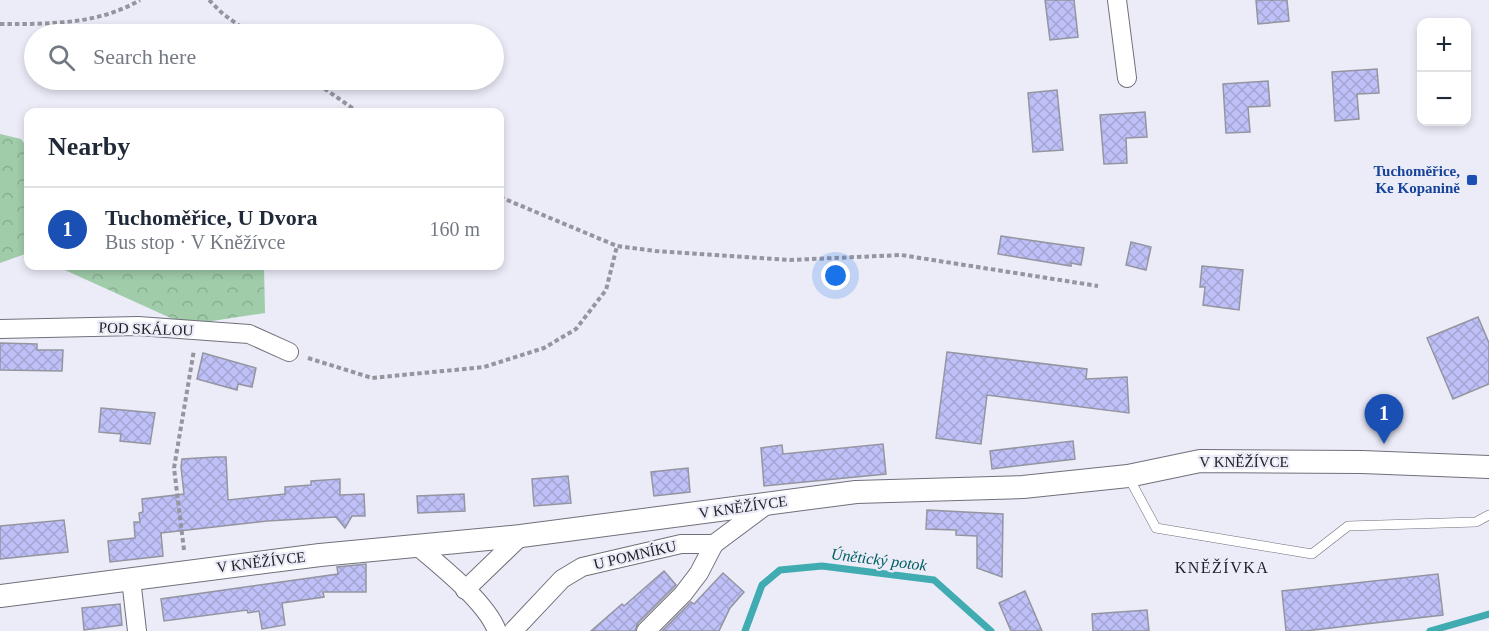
<!DOCTYPE html>
<meta charset="utf-8">
<style>
:root{--surface:#fff;--page:#f6f6f7;--text:#1f2937;--muted:#747a83;--line:#e0e1e3;--accent:#1a73e8}
body{margin:0;font-family:"Times New Roman",serif;background:var(--page);color:var(--text)}
.controls{position:absolute;right:18px;top:18px;display:grid;overflow:hidden;border-radius:12px;box-shadow:0 3px 9px #0003}
.controls button{width:54px;height:54px;display:grid;place-items:center;padding:0;border:0;border-bottom:2px solid var(--line);background:var(--surface);color:var(--text);font:30px sans-serif}
.you{position:absolute;left:836px;top:276px;width:21px;height:21px;margin:-15px;border:4px solid #fff;border-radius:50%;background:#1a73e8;box-shadow:0 0 0 9px #1a73e833}
.badge{display:grid;place-items:center;width:39px;height:39px;border-radius:50%;background:var(--accent);color:#fff;font-size:20px;font-weight:700}
.pin{position:absolute;translate:-50% -50px;filter:drop-shadow(0 2px 3px #0008)}
.pin::after{content:'';position:absolute;top:32px;width:21px;height:18px;background:inherit;clip-path:polygon(0 0,100% 0,50% 100%)}
.list{margin:0;padding:0;list-style:none}
h2{display:flex;justify-content:space-between;align-items:center;height:78px;margin:0;padding:0 24px;font-size:26px}
h2 small{font-size:20px;font-weight:400;color:var(--muted)}
.list li{display:grid;grid-template-columns:39px 1fr auto;gap:18px;align-items:center;box-sizing:border-box;height:84px;padding:0 24px;border-top:2px solid var(--line)}
.list b{display:block;font-size:22px;white-space:nowrap}
.list p{margin:0;font-size:20px;white-space:nowrap;color:var(--muted)}
.list em{font-size:20px;font-style:normal;color:var(--muted)}
.icon{flex:none;width:33px;height:33px;fill:none;stroke:currentColor;stroke-width:2;stroke-linecap:round;stroke-linejoin:round}
.map{position:relative;flex:none;width:1489px;height:631px;overflow:hidden}
.search{position:absolute;background:var(--surface);box-shadow:0 3px 9px #0003;left:24px;top:24px;width:480px;height:66px;display:flex;align-items:center;gap:15px;box-sizing:border-box;padding:0 21px;border-radius:33px;color:var(--muted);font-size:22px}
.panel{position:absolute;background:var(--surface);box-shadow:0 3px 9px #0003;left:24px;top:108px;width:480px;height:162px;border-radius:12px}
.map>svg:first-child{display:block}
.forest{fill:url(#forest-crowns)}
.lines{fill:none;stroke-linecap:round;stroke-linejoin:round}
.stream{stroke:#40acb2;stroke-width:7}
.building{fill:url(#building-cross-hatch);stroke:#9495a0;stroke-width:1.5}
.service-casing{stroke:#6f707a;stroke-width:10}
.minor-casing{stroke:#6f707a;stroke-width:20}
.tertiary-casing{stroke:#6f707a;stroke-width:24}
.path{stroke:#95959e;stroke-width:4;stroke-dasharray:4.5 3;stroke-linecap:butt}
.service{stroke:#fff;stroke-width:9}
.minor{stroke:#fff;stroke-width:18}
.tertiary{stroke:#fff;stroke-width:22}
.transit-dot{fill:#1a4fb4;stroke:#ebecf8;stroke-width:2}
.labels{text-anchor:middle;stroke-width:4.5;stroke-linejoin:round;paint-order:stroke}
.transit-label{font-size:15px;font-weight:bold;fill:#164399;stroke:#ebecf8;text-anchor:end}
.street-label{font-size:15px;fill:#1e1e23;stroke:#ebecf8}
.water-label{font-size:16px;font-style:italic;fill:#006064;stroke:#ebecf8}
.neighbourhood-label{font-size:16px;letter-spacing:1.5px;fill:#1e1e23;stroke:#ebecf8}
</style>
<div class="map">
<svg width="1489" height="631" viewBox="0 0 1489 631">
<defs>
<pattern id="forest-crowns" width="20" height="18" patternUnits="userSpaceOnUse" patternTransform="scale(1.5)"><rect width="20" height="18" fill="#a0ccaa"/><path d="M2 6a3 3 0 1 1 6 0M12 15a3 3 0 1 1 6 0" fill="none" stroke="#89af92"/></pattern>
<pattern id="building-cross-hatch" width="8" height="8" patternUnits="userSpaceOnUse" patternTransform="scale(1.5)"><rect width="8" height="8" fill="#bec0f7"/><path d="M0 0l8 8M0 8l8-8" fill="none" stroke="#a3a5d3"/></pattern>
</defs>
<rect width="100%" height="100%" fill="#ebecf8"/>
<g class="forest">
<polygon points="0,134 21,139 28,148 28,253 0,263"/>
<polygon points="56,266 264,266 265,313 186,325"/>
</g>
<g class="lines">
<g class="stream">
<polyline points="745,631 762,585 780,570 822,566 934,580 991,631"/>
<polyline points="1430,631 1489,614"/>
</g>
</g>
<g class="building">
<polygon points="1045,0 1074,0 1078,37 1050,40"/>
<polygon points="1256,0 1287,0 1289,21 1258,24"/>
<polygon points="1377,69 1379,93 1357,94 1359,119 1335,121 1332,72"/>
<polygon points="1268,81 1270,106 1248,107 1250,132 1226,133 1223,84"/>
<polygon points="1057,90 1063,150 1033,152 1028,93"/>
<polygon points="1145,112 1147,137 1126,138 1127,163 1104,164 1100,115"/>
<polygon points="1001,236 1084,248 1081,265 1071,263 1071,266 998,254"/>
<polygon points="1131,242 1151,247 1146,270 1126,265"/>
<polygon points="1202,266 1243,270 1239,310 1203,305 1205,287 1200,287"/>
<polygon points="1478,317 1489,343 1489,384 1453,399 1427,338"/>
<polygon points="0,343 37,344 37,350 63,350 62,371 0,370"/>
<polygon points="947,352 1087,369 1086,379 1127,377 1129,413 987,395 981,444 936,438"/>
<polygon points="203,353 256,368 252,387 238,384 237,390 197,379"/>
<polygon points="101,408 155,413 150,444 120,441 121,434 99,432"/>
<polygon points="1073,441 1075,459 992,469 990,451"/>
<polygon points="883,444 886,474 764,486 761,448 782,445 783,454"/>
<polygon points="216,457 226,457 228,500 285,494 285,487 311,485 311,481 340,479 340,495 364,494 365,516 352,516 345,528 336,517 267,521 161,533 163,556 110,562 108,541 135,538 134,522 140,522 139,513 143,512 142,499 184,494 181,467 182,459"/>
<polygon points="688,468 690,492 654,496 651,472"/>
<polygon points="568,476 571,503 534,506 532,479"/>
<polygon points="464,494 465,511 418,513 417,496"/>
<polygon points="927,510 1003,514 1002,577 977,568 977,536 956,535 956,530 926,529"/>
<polygon points="64,520 68,552 0,559 0,526"/>
<polygon points="366,564 366,592 323,592 324,597 282,603 285,625 262,629 259,611 248,613 247,610 164,621 161,599 338,574 337,567"/>
<polygon points="664,571 676,585 638,623 635,631 591,631 622,604 624,606"/>
<polygon points="723,573 744,592 730,608 719,631 662,631 691,602 694,604"/>
<polygon points="1438,574 1443,615 1305,631 1286,631 1282,591"/>
<polygon points="1025,591 1042,631 1011,631 999,603"/>
<polygon points="120,604 122,625 84,630 82,608"/>
<polygon points="1147,610 1149,631 1093,631 1092,614"/>
</g>
<g class="lines">
<defs>
<polyline id="service" points="1129,478 1156,528 1312,554 1348,526 1476,522 1489,515"/>
<g id="minor">
<polyline points="1117,0 1127,78"/>
<polyline points="0,329 138,326 249,334 289,352"/>
<path d="M417 546C441 566 487 603 497 631"/>
<polyline points="131,579 137,631"/>
<polyline points="465,590 521,536"/>
<polyline points="513,631 562,579 582,567 681,544 714,544 769,503"/>
<polyline points="646,631 683,594 699,573 714,544"/>
</g>
<polyline id="tertiary" points="0,596 320,555 521,536 856,492 1023,487 1128,476 1200,461 1362,462 1489,467"/>
</defs>
<use href="#service" class="service-casing"/>
<use href="#minor" class="minor-casing"/>
<use href="#tertiary" class="tertiary-casing"/>
<g class="path">
<polyline points="209,0 223,14 251,34"/>
<path d="M0 24C47 24 98 25 140 0"/>
<polyline points="312,80 358,112"/>
<polyline points="500,197 617,246 655,251 790,260 901,255 1098,286"/>
<polyline points="308,358 372,378 484,367 544,348 576,329 606,290 617,246"/>
<polyline points="184,550 174,468 194,350"/>
</g>
<use href="#service" class="service"/>
<use href="#minor" class="minor"/>
<use href="#tertiary" class="tertiary"/>
</g>
<rect class="transit-dot" x="1466" y="174" width="12" height="12" rx="3"/>
<g class="labels">
<g class="transit-label">
<text x="1460" y="176">Tuchoměřice,<tspan x="1460" dy="17">Ke Kopanině</tspan></text>
</g>
<g class="street-label">
<text transform="translate(146 329) rotate(2)" y="5">POD SKÁLOU</text>
<text x="1244" y="467">V KNĚŽÍVCE</text>
<text transform="translate(743 507) rotate(-8)" y="5">V KNĚŽÍVCE</text>
<text transform="translate(635 555) rotate(-13)" y="5">U POMNÍKU</text>
<text transform="translate(261 562) rotate(-7)" y="5">V KNĚŽÍVCE</text>
</g>
<g class="water-label">
<text transform="translate(879 559) rotate(7)" y="6">Únětický potok</text>
</g>
<g class="neighbourhood-label">
<text x="1222" y="573">KNĚŽÍVKA</text>
</g>
</g>
</svg>
<div class="controls">
<button>+</button>
<button>−</button>
</div>
<div class="you"></div>
<div class="pin badge" style="left:1384px;top:444px;background:#1a4fb4">1</div>
<div class="search"><svg class="icon" aria-label="search" viewBox="0 0 24 24"><circle cx="10" cy="10" r="6"/><path d="M15 15l6 6"/></svg>Search here</div>
<section class="panel">
<h2>Nearby<small></small></h2>
<ul class="list">
<li><span class="badge" style="background:#1a4fb4">1</span><div><b>Tuchoměřice, U Dvora</b><p>Bus stop · V Kněžívce</p></div><em>160 m</em></li>
</ul>
</section>
</div>
